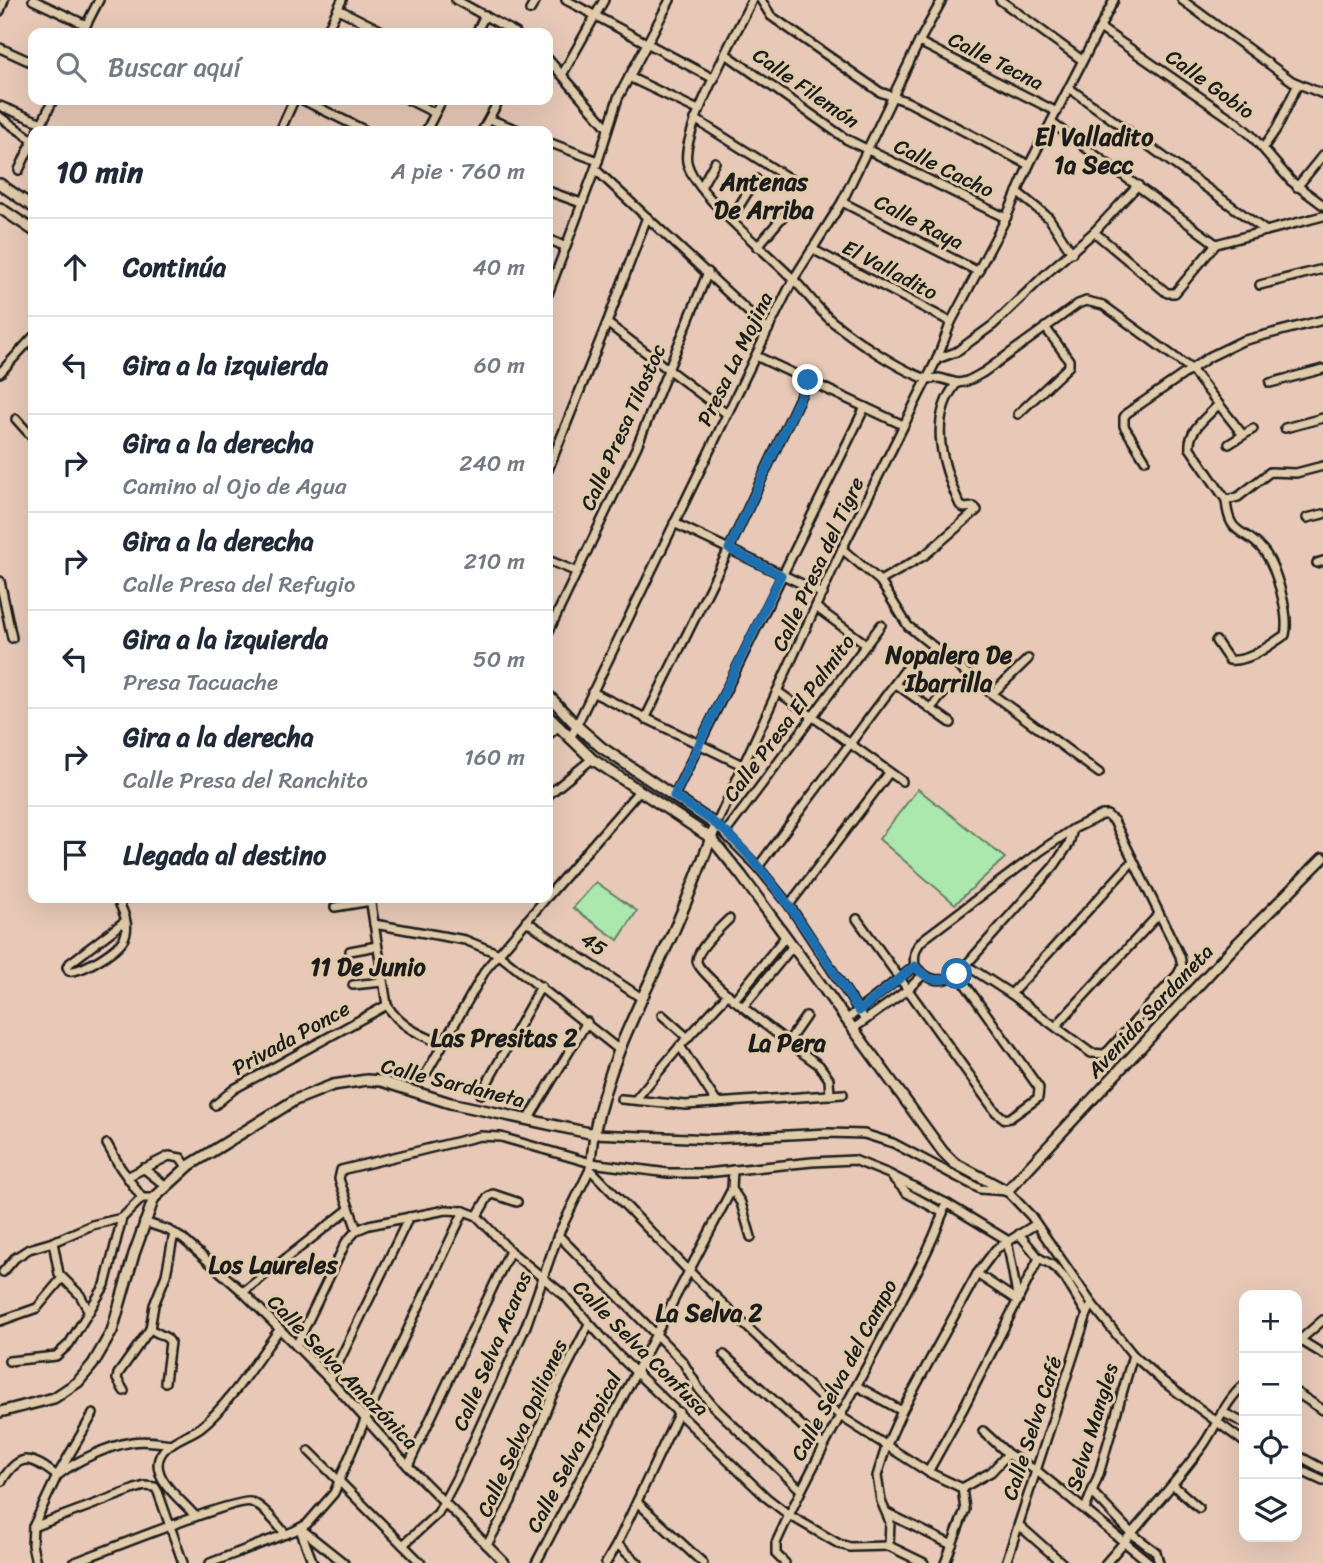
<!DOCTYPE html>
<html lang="es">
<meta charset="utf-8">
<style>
:root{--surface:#fff;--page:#f2f2f3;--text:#1f2937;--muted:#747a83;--line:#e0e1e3}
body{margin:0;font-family:Sriracha,sans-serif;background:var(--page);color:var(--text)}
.controls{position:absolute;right:21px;bottom:21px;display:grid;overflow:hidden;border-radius:14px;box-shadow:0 7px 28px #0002}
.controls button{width:63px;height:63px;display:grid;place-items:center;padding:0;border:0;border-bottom:2px solid var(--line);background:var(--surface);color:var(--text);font:35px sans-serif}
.stop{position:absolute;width:21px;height:21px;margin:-16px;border:5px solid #1f6fb2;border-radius:50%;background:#fff}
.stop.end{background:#1f6fb2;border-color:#fff;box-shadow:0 2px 7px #0008}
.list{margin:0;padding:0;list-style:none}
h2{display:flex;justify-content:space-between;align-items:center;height:91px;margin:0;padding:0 28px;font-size:30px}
h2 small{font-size:23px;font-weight:400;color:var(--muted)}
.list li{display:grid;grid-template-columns:46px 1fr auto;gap:21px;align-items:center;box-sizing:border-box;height:98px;padding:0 28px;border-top:2px solid var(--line)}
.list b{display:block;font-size:26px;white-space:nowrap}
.list p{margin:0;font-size:23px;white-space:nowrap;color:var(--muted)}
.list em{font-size:23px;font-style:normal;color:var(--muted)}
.icon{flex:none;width:38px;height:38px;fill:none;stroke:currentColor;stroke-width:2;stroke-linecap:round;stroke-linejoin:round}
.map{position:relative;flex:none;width:1323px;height:1563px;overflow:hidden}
.search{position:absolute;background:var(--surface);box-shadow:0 7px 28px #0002;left:28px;top:28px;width:525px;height:77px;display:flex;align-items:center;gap:18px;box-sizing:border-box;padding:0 24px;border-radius:14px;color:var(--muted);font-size:26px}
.panel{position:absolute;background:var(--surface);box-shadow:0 7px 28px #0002;left:28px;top:126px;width:525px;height:777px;border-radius:14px}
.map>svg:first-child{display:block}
.green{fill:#abe8ae;stroke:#648265;stroke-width:2}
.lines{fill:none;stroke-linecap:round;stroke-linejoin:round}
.minor-casing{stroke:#1c1c1c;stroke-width:12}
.tertiary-casing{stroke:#1c1c1c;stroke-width:14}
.minor{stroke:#e0cbaa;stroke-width:7}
.tertiary{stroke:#e0cbaa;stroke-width:9}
.route{stroke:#1f6fb2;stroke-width:9}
.labels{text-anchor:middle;stroke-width:6;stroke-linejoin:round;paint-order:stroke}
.street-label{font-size:21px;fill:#1c1c1c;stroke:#e0cbaa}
.quarter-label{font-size:24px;font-weight:bold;fill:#1c1c1c;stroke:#e0cbaa}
</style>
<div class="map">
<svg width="1323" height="1563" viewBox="0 0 1323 1563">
<rect width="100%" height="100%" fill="#e8c9b8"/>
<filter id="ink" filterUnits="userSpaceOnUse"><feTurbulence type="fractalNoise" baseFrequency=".0143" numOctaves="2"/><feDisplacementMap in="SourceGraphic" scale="14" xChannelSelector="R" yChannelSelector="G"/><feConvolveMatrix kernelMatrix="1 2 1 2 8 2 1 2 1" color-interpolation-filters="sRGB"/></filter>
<g filter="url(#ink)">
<g class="green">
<polygon points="918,789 1005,858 955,904 879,839"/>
<polygon points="596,882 637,911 618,940 573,908"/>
</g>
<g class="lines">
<defs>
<g id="minor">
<polyline points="33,0 86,25"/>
<polyline points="456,0 516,33"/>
<polyline points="566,0 714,79"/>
<path d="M752 0C737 32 681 132 687 162 693 193 769 254 793 279 807 293 818 310 833 322 854 339 898 369 924 378 928 380 934 378 939 378 945 379 949 381 954 382 964 385 975 377 984 372L1078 304 1086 301 1103 305 1191 369 1243 435"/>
<polyline points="761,0 771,16 880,92 908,102 1029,165"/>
<polyline points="1000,0 1082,60"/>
<polyline points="1182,0 1292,81 1323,94"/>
<polyline points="338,9 386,33"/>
<polyline points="530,10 536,0"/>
<polyline points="0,11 4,0"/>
<polyline points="1100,28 1236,122 1251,135 1291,181 1323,205"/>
<polyline points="82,33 99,0"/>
<polyline points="326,33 342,0"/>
<polyline points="476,33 485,15"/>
<polyline points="919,42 1057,112"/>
<polyline points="0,48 33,63"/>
<polyline points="726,54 846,139 1006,218"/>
<polyline points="548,59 608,128"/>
<polyline points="562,75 604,0"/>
<polyline points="629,77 698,110"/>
<polyline points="1069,88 1266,231"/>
<polyline points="303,100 366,131"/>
<polyline points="409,100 435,113"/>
<polyline points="0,106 42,123"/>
<polyline points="0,117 33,140"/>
<polyline points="489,119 521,131"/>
<polyline points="695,119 793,181"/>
<polyline points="1052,123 1216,244"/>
<polyline points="38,131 53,100"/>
<polyline points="280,131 294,100"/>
<polyline points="426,131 442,100"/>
<polyline points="482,131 499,100"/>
<polyline points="548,142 598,161"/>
<polyline points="1263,148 1277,128 1298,84"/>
<polyline points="595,169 768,330"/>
<polyline points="19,170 33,140"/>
<polyline points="701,187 715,162"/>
<polyline points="1297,187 1323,155"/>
<polyline points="548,191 581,203"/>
<polyline points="1017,192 1049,218 1072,253"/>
<polyline points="842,202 979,272"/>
<polyline points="731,219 756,179"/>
<polyline points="1094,232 1167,293 1175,293 1216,244"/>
<polyline points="548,239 566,247"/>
<polyline points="1216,244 1323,216"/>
<polyline points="757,247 790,208"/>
<polyline points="812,249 951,322"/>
<polyline points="1260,285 1323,269"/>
<polyline points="548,294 598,161 618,98 670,0"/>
<polyline points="607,323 727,414"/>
<polyline points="756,356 903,425"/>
<polyline points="937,359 956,352 993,325 1048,272 1094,232 1138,185"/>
<polyline points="0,373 33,337"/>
<polyline points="1270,383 1323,369"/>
<path d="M1218 405C1207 417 1188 430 1190 448L1226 500 1238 497 1270 472 1296 473 1323 466"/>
<polyline points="1018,414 1069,366 1069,360 1045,327"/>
<polyline points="16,419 33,438"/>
<polyline points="1285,428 1323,418"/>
<polyline points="1229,444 1253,429"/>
<polyline points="1145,460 1124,426 1124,417 1127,413 1209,357 1242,341 1323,320"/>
<polyline points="548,470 607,323 647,217"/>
<polyline points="1307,518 1323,514"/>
<polyline points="674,523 823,594"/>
<polyline points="842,549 880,581 908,626 992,694 1099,773"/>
<polyline points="548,560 577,572"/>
<polyline points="1317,563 1323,561"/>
<polyline points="0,581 12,638"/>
<path d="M880 581 925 555 977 510 974 507 964 508 960 505C943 468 927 419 957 383"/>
<polyline points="817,608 866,644"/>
<polyline points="548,633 637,446 708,272"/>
<path d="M1216 641 1229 660C1250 662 1268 646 1285 635 1290 615 1276 566 1263 550 1244 527 1229 538 1226 500"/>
<polyline points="896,684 951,723"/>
<polyline points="777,691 902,781"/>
<polyline points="592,692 744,766"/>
<polyline points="992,694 1028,659"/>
<polyline points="930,709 948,688"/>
<polyline points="645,719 729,549 808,380"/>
<polyline points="548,735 558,727"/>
<polyline points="570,739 768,330 793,280 842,202 919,42 942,0"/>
<polyline points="548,795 592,759"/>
<polyline points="674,796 865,407"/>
<polyline points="726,832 881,625"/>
<polyline points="758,867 914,658"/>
<polyline points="548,896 639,791"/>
<path d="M117 898C122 909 130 924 125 936 121 949 81 973 69 971L67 967 70 963 125 921"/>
<path d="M370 898 387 1005C400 1027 421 1035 442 1044"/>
<polyline points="789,905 889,773"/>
<polyline points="335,907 371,901"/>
<path d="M729 919C721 927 697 949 697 961 697 976 801 1052 819 1065L829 1079 830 1095"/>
<polyline points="857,919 996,1112 1005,1119 1010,1118 1038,1098 1039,1088 958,974"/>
<polyline points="526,921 640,997"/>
<polyline points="374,924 465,940 497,953 618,1049"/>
<polyline points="350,951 377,946"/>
<path d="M966 965 1011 994 1091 1053 1104 1054 1108 1051 1178 974 1182 966 1180 956 1114 821 1107 815H1102L1073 829 1042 850 925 938C916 945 913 955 915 966 928 981 940 984 958 974L1054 866 1069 844 1073 829"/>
<polyline points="353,985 382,982"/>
<polyline points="1011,994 1132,862"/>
<polyline points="734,1000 786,936"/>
<polyline points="743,1007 793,946"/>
<polyline points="662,1015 688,1038"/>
<polyline points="846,1020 915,966"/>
<polyline points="865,1020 789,905 758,867 716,825 842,549 937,359 951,322 1006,218 1029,165 1114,0"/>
<polyline points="1056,1026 1159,914"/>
<polyline points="853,1029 907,990 923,975"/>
<polyline points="788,1042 806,1016"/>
<polyline points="680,1046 717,1103"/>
<polyline points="427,1072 486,969 546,898"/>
<polyline points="481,1094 541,986"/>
<polyline points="621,1099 686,1105 843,1094"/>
<polyline points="636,1099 680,1046 728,994"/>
<polyline points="215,1105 234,1089 387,1005"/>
<polyline points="528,1120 587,1022"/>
<polyline points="107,1144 120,1167 142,1198 154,1198"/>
<polyline points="143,1168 166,1186"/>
<polyline points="590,1169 690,1272 840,1416 928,1472 962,1488"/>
<polyline points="127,1177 169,1156 181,1158 187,1167"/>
<polyline points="892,1177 907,1193 943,1213"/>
<polyline points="732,1189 741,1203 751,1237"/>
<polyline points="477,1216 488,1197 493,1194 517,1202"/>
<polyline points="144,1222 168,1230 183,1239 243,1292 330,1380 408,1466 505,1563"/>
<polyline points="357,1230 339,1179 341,1170 480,1136 501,1137 591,1163 668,1173 706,1173 812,1162 854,1160 889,1174 946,1203 1007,1240 1018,1301"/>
<polyline points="1019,1234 1039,1258 1052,1265 1065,1278 1087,1314"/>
<polyline points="558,1235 683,1362 699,1389 713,1406 801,1490"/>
<polyline points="53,1242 59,1274 80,1295 89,1312"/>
<polyline points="3,1272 15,1258 29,1249 53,1242 92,1225 122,1218"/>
<polyline points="977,1274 1018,1301"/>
<polyline points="243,1292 349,1209"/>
<polyline points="0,1321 37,1308 62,1278"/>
<polyline points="150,1329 167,1338 170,1342 165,1382"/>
<polyline points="1300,1340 1323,1320"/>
<polyline points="1297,1343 1300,1340 1323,1354"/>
<polyline points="296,1346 346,1242 357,1230 369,1225 446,1210 464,1211 477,1216 510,1251 564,1295 617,1354 767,1498 789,1515 839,1544 850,1547 889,1546"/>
<polyline points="724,1355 823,1445"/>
<polyline points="9,1361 56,1356 69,1344 105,1285 122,1218 142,1198"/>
<polyline points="330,1380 409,1217"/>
<polyline points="857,1386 902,1411"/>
<polyline points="124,1391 117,1379 118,1374 150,1329 154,1305 166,1275 174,1233"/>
<polyline points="1297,1393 1323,1410"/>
<polyline points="1222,1412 1244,1423"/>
<polyline points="983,1431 1008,1454 1037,1471 1150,1563"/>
<polyline points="309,1451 421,1563"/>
<polyline points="1297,1455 1323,1469"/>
<polyline points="408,1466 510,1251"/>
<polyline points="1297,1469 1323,1481"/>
<polyline points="928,1472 964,1407 1039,1258"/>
<path d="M2 1481C20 1451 32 1457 57 1476 75 1461 108 1446 132 1442 145 1440 158 1442 171 1444"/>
<polyline points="1173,1485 1199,1508"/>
<polyline points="962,1488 991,1472 1008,1454"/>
<polyline points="1092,1492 1131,1533 1156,1552 1159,1563"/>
<polyline points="637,1502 703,1563"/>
<polyline points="1085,1509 1099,1474 1133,1355"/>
<polyline points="887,1513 952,1545"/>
<path d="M195 1516C184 1502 158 1484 158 1464 159 1443 188 1437 201 1427 228 1406 258 1358 279 1330"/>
<polyline points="1020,1526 1062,1563"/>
<polyline points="33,1527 135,1489 145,1486 155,1487 158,1492 183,1563"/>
<polyline points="300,1528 344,1563"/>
<polyline points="301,1532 313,1563"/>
<polyline points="617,1544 638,1563"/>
<polyline points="403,1545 438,1513 457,1477 526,1326 558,1235 590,1169 594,1134 712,1139 828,1133 864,1134 893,1143 980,1189 1007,1191 1031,1216 1092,1304 1133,1355 1161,1380 1244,1442"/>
<polyline points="487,1545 511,1501 551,1398 589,1324"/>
<polyline points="36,1563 32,1545 33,1527 57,1476 93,1414"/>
<path d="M73 1563C97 1554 238 1497 251 1502 264 1506 277 1525 286 1534"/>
<polyline points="210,1563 294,1531 307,1524 334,1493 365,1420 464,1211"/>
<polyline points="536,1563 732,1189 733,1170"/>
<polyline points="606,1563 617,1544 679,1412"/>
<path d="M785 1563 776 1554V1543C811 1465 855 1391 894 1315 913 1278 934 1243 946 1203"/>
<polyline points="924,1563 889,1546 890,1522 881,1501 877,1476 886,1447 902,1411 977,1274 996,1249 1036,1224"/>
<polyline points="945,1563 965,1510 962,1488"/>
<polyline points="1006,1563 1087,1314 1092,1304"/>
<path d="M1106 1563C1139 1525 1172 1487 1202 1447 1217 1426 1224 1402 1244 1385"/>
</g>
<g id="tertiary">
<polyline points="0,184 33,207"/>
<polyline points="0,208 33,230"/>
<polyline points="548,716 592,759 711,838 741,875 943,1152 954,1163 1007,1191 1233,948 1323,858"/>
<path d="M0 1412 54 1398 78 1382 93 1364 112 1331 134 1254 154 1198 190 1165 295 1100 333 1085 367 1080 381 1081 450 1103 594 1134C608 1062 641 1001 672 935 688 899 702 862 716 825L601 747 577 726 548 695"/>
</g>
</defs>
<use href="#minor" class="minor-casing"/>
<use href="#tertiary" class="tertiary-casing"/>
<use href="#minor" class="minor"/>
<use href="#tertiary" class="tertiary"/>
</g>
</g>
<g class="lines" filter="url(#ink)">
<path class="route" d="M808 380 729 549 781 575 674 796C691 808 711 819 727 833 780 884 819 950 859 1011L915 966C927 981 940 984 957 974"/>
</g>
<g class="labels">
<g class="street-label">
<text transform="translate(996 61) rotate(27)" y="7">Calle Tecna</text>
<text transform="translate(1210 84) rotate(36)" y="7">Calle Gobio</text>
<text transform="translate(806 88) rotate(35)" y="7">Calle Filemón</text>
<text transform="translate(944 168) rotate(26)" y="7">Calle Cacho</text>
<text transform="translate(919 222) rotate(27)" y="7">Calle Raya</text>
<text transform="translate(890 270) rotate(28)" y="7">El Valladito</text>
<text transform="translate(735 359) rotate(-64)" y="7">Presa La Mojina</text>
<text transform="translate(623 427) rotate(-66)" y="7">Calle Presa Tilostoc</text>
<text transform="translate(818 564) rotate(-65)" y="7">Calle Presa del Tigre</text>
<text transform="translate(789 718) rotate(-53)" y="7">Calle Presa El Palmito</text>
<text transform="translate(594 944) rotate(35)" y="7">45</text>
<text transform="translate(1150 1011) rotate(-47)" y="7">Avenida Sardaneta</text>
<text transform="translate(291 1038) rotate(-29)" y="7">Privada Ponce</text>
<text transform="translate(453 1083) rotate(14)" y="7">Calle Sardaneta</text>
<text transform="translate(641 1348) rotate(45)" y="7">Calle Selva Confusa</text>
<text transform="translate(492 1351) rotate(-67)" y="7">Calle Selva Acaros</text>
<text transform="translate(844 1370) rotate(-62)" y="7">Calle Selva del Campo</text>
<text transform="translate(343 1372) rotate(46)" y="7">Calle Selva Amazónica</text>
<text transform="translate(1092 1427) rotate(-73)" y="7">Selva Mangles</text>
<text transform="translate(522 1428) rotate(-66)" y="7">Calle Selva Opiliones</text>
<text transform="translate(1032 1428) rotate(-72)" y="7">Calle Selva Café</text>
<text transform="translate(574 1452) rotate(-62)" y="7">Calle Selva Tropical</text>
</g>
<g class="quarter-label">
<text x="1094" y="145">El Valladito<tspan x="1094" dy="28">1a Secc</tspan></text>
<text x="764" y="190">Antenas<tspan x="764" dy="28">De Arriba</tspan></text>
<text x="949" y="663">Nopalera De<tspan x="949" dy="28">Ibarrilla</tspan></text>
<text x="368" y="975">11 De Junio</text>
<text x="504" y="1046">Las Presitas 2</text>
<text x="787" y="1051">La Pera</text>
<text x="273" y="1273">Los Laureles</text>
<text x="709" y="1321">La Selva 2</text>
</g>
</g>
</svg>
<div class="controls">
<button>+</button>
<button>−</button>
<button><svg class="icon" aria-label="locate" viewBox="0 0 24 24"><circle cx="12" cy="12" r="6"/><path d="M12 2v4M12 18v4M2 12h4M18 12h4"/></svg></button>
<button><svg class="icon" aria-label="layers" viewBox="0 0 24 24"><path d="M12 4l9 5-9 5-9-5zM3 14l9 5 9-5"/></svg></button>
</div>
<div class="stop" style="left:957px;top:974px"></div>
<div class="stop end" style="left:808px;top:380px"></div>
<div class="search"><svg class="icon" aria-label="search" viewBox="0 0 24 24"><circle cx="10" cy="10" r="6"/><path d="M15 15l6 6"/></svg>Buscar aquí</div>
<section class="panel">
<h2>10 min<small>A pie · 760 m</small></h2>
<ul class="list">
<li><svg class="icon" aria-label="ahead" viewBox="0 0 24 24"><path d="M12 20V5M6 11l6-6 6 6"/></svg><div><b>Continúa</b></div><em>40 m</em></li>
<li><svg class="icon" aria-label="left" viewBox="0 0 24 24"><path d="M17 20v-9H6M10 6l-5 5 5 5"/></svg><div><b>Gira a la izquierda</b></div><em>60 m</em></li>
<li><svg class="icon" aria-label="right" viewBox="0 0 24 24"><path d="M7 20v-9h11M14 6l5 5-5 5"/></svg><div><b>Gira a la derecha</b><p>Camino al Ojo de Agua</p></div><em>240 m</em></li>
<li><svg class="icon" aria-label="right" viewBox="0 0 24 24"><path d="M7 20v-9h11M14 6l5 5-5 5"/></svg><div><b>Gira a la derecha</b><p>Calle Presa del Refugio</p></div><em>210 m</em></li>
<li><svg class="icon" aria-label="left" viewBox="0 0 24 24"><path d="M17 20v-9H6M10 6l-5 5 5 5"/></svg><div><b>Gira a la izquierda</b><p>Presa Tacuache</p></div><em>50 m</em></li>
<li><svg class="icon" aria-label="right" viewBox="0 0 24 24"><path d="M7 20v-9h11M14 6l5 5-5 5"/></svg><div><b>Gira a la derecha</b><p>Calle Presa del Ranchito</p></div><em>160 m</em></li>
<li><svg class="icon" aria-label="arrive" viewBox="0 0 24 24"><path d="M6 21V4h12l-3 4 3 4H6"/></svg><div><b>Llegada al destino</b></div></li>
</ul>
</section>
</div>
